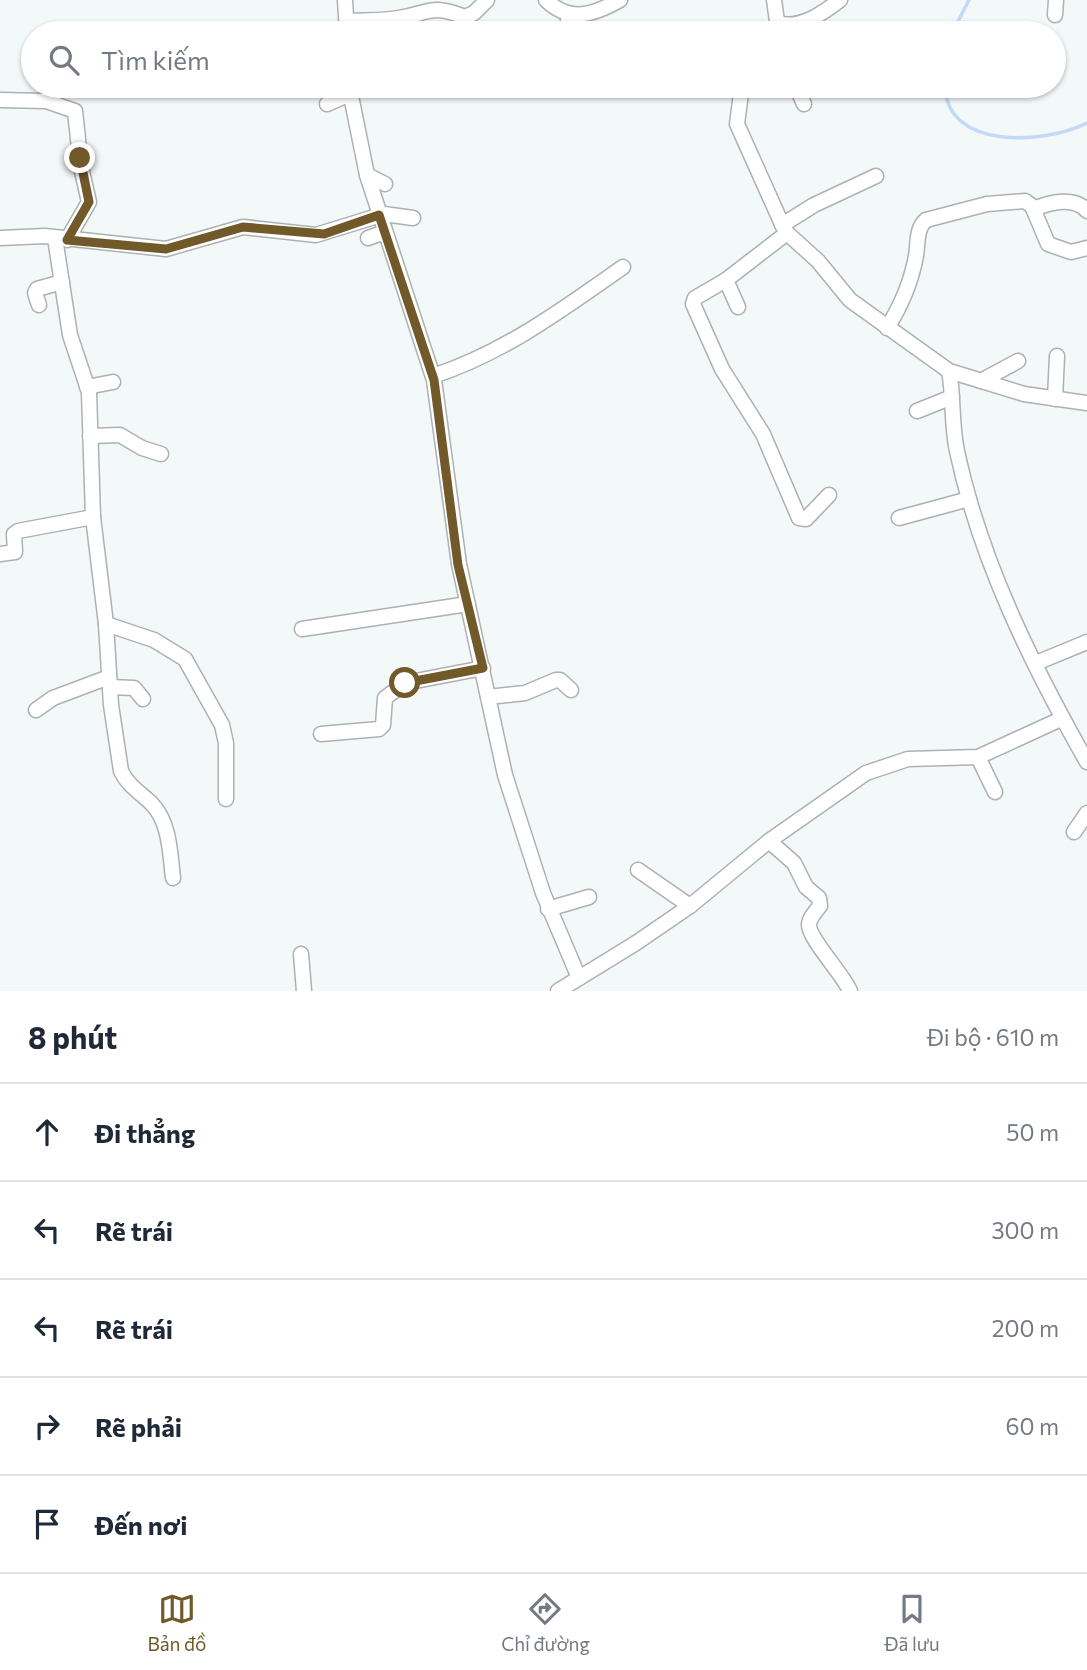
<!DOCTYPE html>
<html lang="vi">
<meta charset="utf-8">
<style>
:root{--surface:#fff;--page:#f6f6f7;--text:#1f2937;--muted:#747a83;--line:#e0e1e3;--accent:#72592a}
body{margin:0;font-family:Commissioner,sans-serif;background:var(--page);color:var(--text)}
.stop{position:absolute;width:21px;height:21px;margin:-16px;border:5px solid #72592a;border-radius:50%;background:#fff}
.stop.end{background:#72592a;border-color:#fff;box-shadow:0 2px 7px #0008}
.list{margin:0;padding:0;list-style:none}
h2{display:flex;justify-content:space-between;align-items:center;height:91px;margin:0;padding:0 28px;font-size:30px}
h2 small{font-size:23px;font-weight:400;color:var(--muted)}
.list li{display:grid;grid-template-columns:46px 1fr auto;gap:21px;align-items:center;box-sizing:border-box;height:98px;padding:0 28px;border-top:2px solid var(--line)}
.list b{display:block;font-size:26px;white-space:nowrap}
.list em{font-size:23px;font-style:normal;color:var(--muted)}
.icon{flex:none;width:38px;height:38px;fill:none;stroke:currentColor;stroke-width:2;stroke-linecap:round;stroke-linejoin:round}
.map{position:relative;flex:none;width:1087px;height:991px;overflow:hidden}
.search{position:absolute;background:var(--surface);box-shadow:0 2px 5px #0004;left:21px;right:21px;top:21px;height:77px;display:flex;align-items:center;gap:18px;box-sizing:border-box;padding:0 24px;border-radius:38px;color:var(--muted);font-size:26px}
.sheet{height:581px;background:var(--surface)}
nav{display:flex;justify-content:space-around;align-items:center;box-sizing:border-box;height:98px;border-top:2px solid var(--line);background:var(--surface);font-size:19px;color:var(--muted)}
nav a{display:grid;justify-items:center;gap:4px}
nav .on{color:var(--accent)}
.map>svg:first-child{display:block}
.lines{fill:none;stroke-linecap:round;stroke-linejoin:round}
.stream{stroke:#c2daf8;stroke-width:3.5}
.minor-casing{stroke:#adb1b1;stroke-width:17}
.minor{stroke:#fff;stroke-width:14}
.route{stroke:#72592a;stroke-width:9}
</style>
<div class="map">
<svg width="1087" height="991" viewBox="0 0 1087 991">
<rect width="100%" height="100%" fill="#f3f8f8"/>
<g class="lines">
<g class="stream">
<polyline points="952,33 969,0"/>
<path d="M945 86C947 151 1045 144 1087 123"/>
</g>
<defs>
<g id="minor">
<polyline points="345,0 347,33"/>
<path d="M546 0C570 23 593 15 620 0"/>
<polyline points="774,0 777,21 774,33"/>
<polyline points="1055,15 1056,0"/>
<path d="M347 21C364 20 382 21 399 18 432 12 431 4 465 17L474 13 487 0"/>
<path d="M777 23C800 30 823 13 840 0"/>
<polyline points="566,33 569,15"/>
<polyline points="349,86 367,175 434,380 459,564 505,775 543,893 579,978"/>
<polyline points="742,86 737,124 781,222 787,233 818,261 850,300 949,371 1024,394 1087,403"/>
<polyline points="796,86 804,104"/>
<polyline points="0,100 46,101 75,111 81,167 89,202 67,240"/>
<polyline points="46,101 61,86"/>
<polyline points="327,104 350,94"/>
<polyline points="367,175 385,184"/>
<path d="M1034 209C1050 202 1075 196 1087 211"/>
<polyline points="782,225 814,205 876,176"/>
<polyline points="787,233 726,280 695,298 693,304 722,369 763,434 799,518 806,519 829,495"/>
<polyline points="0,238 45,236 166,249 243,227 316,235 384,214 413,218"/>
<path d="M55 238 70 335 89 392 93 517 106 624 111 705 121 771C128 786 141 793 152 804 170 823 170 853 173 878"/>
<polyline points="368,238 385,232"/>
<polyline points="726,280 738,307"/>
<polyline points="39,305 35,293 37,289 62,282"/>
<path d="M887 328C901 306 911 283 916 256 918 245 916 228 926 220L987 204 1025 201 1032 206 1048 244 1071 252 1087 248"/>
<path d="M949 371C954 397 951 424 957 451 980 560 1032 665 1087 762"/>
<path d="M433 376C504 353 563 309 623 267"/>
<polyline points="981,381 1018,361"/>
<polyline points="87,387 113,382"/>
<polyline points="1055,399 1057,356"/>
<polyline points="917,411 952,397"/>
<polyline points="90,436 120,435 142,448 161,454"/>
<polyline points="899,518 969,499"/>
<polyline points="0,554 15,552 14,534 18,531 93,517"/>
<polyline points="106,624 154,640 185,659 222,725 226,743 226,799"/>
<polyline points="302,629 468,604"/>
<polyline points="1036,663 1087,642"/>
<polyline points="110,687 134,688 143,699"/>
<polyline points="488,697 525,693 556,680 560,680 571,690"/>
<polyline points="36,710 53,698 109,677"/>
<polyline points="321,734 379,729 383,725 385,698 405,683 483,668"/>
<polyline points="978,757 995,792"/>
<polyline points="1074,832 1087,813"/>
<path d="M769 841 794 863 806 887 819 898 820 906C816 911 809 918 809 925 809 939 843 974 850 991"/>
<polyline points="638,870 690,906"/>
<polyline points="548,909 589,897"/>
<polyline points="301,954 304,991"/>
<polyline points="558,991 636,943 690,906 769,841 866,773 908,759 978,757 1061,719"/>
</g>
</defs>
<use href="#minor" class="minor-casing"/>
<use href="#minor" class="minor"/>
</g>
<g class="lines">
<polyline class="route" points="80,158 89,202 67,240 166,249 243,227 324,234 379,215 434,380 458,565 483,668 405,683"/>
</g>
</svg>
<div class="stop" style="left:405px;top:683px"></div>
<div class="stop end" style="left:80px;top:158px"></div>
<div class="search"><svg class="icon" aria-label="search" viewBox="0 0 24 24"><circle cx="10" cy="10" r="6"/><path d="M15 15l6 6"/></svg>Tìm kiếm</div>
</div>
<section class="sheet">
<h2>8 phút<small>Đi bộ · 610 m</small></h2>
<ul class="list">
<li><svg class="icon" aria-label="ahead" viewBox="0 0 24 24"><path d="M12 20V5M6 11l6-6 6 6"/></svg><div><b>Đi thẳng</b></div><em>50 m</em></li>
<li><svg class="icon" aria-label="left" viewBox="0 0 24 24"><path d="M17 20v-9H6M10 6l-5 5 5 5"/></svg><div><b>Rẽ trái</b></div><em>300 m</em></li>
<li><svg class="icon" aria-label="left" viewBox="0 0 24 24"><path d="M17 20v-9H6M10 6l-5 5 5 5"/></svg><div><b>Rẽ trái</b></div><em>200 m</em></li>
<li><svg class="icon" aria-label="right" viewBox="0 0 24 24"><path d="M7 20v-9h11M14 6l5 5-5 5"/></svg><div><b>Rẽ phải</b></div><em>60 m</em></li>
<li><svg class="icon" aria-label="arrive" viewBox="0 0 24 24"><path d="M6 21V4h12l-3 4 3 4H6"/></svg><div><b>Đến nơi</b></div></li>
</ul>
</section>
<nav>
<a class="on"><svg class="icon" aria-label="map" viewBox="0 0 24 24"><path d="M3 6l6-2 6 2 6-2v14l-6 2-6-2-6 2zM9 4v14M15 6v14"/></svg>Bản đồ</a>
<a><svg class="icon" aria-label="directions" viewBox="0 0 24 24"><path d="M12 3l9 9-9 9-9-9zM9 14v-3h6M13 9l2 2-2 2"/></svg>Chỉ đường</a>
<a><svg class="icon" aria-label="saved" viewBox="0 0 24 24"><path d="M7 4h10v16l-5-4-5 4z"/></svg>Đã lưu</a>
</nav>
